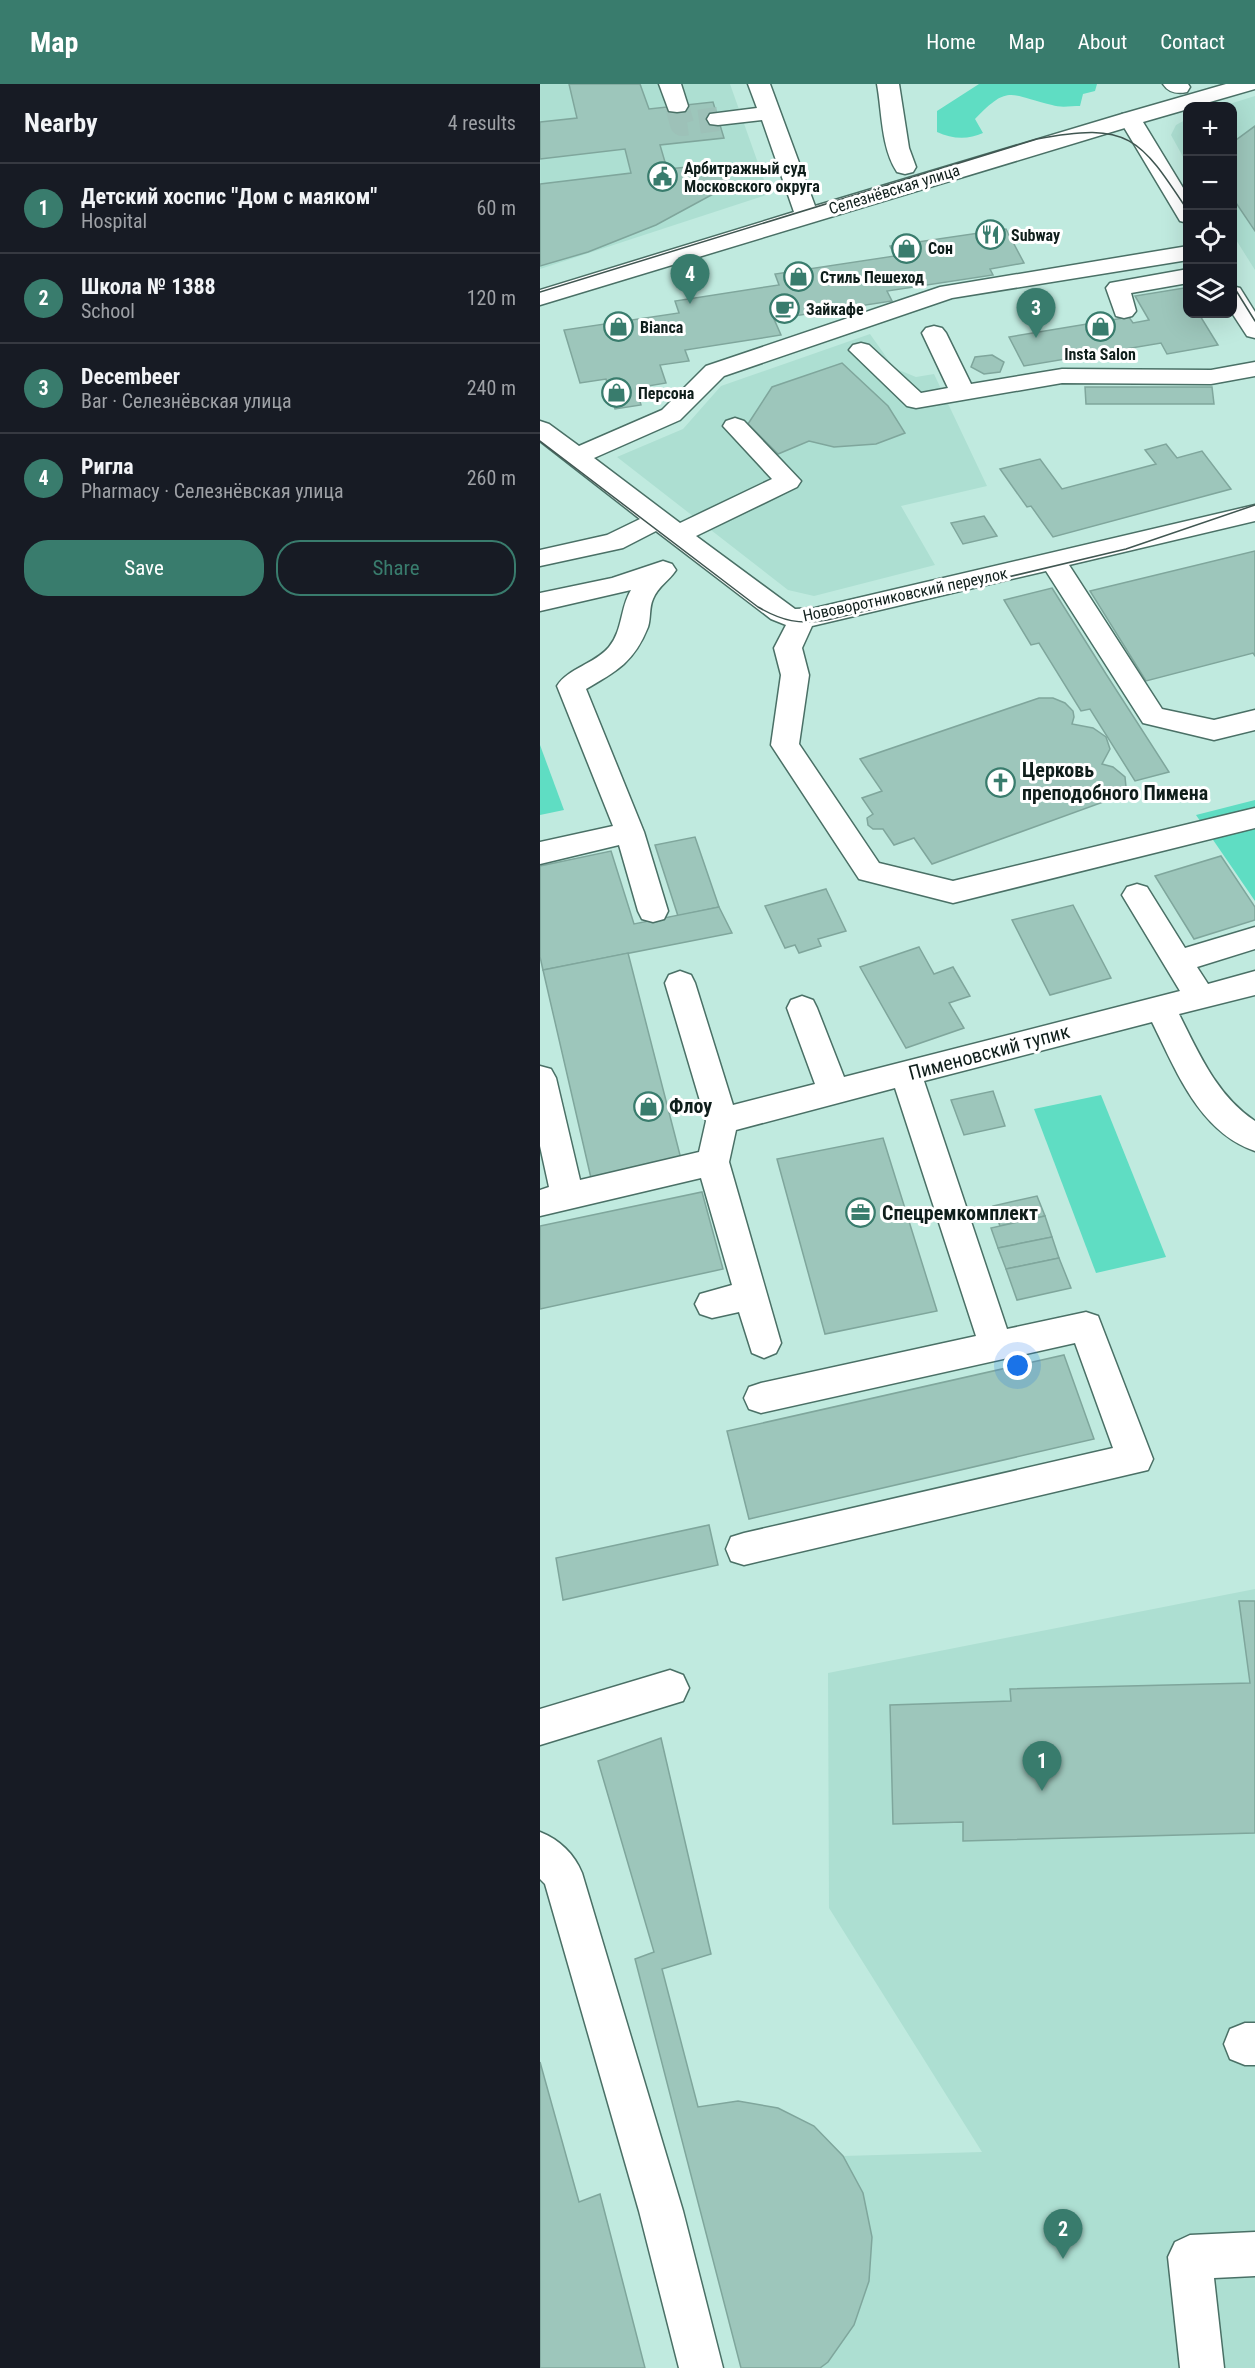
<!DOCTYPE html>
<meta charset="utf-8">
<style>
:root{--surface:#171b24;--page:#242831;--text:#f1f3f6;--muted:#9ea1a6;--line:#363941;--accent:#397c6d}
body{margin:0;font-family:"Roboto Condensed",sans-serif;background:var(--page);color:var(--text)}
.controls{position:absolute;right:18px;top:18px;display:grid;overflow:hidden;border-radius:12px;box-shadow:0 6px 24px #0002}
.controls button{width:54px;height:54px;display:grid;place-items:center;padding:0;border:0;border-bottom:2px solid var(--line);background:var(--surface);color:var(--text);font:30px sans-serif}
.you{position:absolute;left:478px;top:1282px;width:21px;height:21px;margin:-15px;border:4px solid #fff;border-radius:50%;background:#1a73e8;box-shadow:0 0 0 9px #1a73e833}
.badge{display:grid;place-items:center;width:39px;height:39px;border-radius:50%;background:var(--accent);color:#fff;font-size:20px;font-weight:700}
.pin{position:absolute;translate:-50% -50px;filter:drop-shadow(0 2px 3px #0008)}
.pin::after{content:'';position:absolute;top:32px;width:21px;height:18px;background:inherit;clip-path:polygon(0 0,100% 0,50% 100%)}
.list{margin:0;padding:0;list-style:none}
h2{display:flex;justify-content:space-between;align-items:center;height:78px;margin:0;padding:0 24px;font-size:26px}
h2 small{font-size:20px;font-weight:400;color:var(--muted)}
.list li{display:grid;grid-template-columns:39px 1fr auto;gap:18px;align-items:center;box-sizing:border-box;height:90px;padding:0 24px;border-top:2px solid var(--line)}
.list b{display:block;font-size:22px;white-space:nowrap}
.list p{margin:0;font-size:20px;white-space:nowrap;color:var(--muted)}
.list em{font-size:20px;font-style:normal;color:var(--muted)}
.actions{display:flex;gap:12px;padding:18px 24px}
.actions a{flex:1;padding:14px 0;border:2px solid var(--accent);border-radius:24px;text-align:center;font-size:21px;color:var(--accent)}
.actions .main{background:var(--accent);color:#fff}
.icon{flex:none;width:33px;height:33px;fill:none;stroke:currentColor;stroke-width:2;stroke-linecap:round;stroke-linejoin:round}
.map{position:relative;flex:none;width:715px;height:2284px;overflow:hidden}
header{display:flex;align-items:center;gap:36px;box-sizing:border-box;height:84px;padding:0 30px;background:var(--accent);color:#fff}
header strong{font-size:28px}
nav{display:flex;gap:33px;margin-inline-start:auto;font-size:21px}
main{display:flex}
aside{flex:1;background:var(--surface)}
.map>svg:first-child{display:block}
.built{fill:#addfd2}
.green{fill:#5fddc3}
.building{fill:#9dc6bb;stroke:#7fa69c;stroke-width:1.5}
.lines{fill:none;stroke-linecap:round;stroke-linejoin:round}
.minor-tunnel{stroke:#9dc1b8;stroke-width:24;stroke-dasharray:24 12;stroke-linecap:butt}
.minor-casing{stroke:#4a7066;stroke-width:3}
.major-casing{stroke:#4a7066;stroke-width:3}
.minor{fill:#fff;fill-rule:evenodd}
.major{fill:#fff;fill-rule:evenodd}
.tram{stroke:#405651;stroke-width:1.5}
.labels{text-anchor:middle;stroke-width:6;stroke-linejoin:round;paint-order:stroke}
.far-poi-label{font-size:16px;font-weight:bold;fill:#0f1e1b;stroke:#fff;text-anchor:start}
.far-street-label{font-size:16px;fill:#0f1e1b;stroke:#fff}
.poi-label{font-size:20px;font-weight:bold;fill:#0f1e1b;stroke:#fff;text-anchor:start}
.street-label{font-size:20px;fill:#0f1e1b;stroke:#fff}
</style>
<header>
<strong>Map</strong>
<nav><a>Home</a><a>Map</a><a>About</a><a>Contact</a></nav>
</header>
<main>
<aside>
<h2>Nearby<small>4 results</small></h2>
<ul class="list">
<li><span class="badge">1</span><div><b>Детский хоспис &quot;Дом с маяком&quot;</b><p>Hospital</p></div><em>60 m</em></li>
<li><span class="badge">2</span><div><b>Школа № 1388</b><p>School</p></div><em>120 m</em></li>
<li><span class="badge">3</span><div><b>Decembeer</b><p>Bar · Селезнёвская улица</p></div><em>240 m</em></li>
<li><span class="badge">4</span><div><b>Ригла</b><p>Pharmacy · Селезнёвская улица</p></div><em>260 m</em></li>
</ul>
<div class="actions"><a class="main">Save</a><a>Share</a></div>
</aside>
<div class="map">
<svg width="715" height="2284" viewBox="0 0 715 2284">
<rect width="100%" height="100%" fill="#c0eadf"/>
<g class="built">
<polygon points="0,0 190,0 229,110 0,185"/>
<polygon points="715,12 715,186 693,151 692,22 683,22"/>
<polygon points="647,35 647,34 647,80 631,51 636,41"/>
<polygon points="330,250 354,284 376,293 394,290 447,402 361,422 395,481 274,512 248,506 77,373 143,345 181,302"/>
<polygon points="715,1505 715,2284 280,2284 288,2278 314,2241 329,2197 332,2153 323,2109 303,2072 442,2068 289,1824 288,1589"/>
</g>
<g class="green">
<path d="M439 0H557L555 7 543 10 540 22C531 22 520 24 512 21 469 11 469 0 435 35L443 49C428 56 412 55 397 48V27Z"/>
<polygon points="0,661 24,726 0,731"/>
<polygon points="715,716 715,817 656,731"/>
<polygon points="561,1011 626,1173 556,1189 494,1025"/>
</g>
<g class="building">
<polygon points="29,0 100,0 109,25 173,18 184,54 120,61 127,85 159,82 173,83 188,90 188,102 116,141 48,168 0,182 0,100 91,89 85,65 0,75 0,38 37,34"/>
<polygon points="715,42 715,147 692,113 692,59"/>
<polygon points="466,145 484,179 450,185 453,191 347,207 352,217 234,235 241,251 145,266 149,277 120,281 126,299 96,304 101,321 75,325 66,295 40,299 24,246 139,229 135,217 239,201 235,190 355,172 350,162"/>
<polygon points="644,204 648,210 648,230 659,230 678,261 627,270 621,259 484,282 469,253 589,233 593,239 609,236 595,212"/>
<polygon points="452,271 464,278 460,288 444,290 431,283 435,273"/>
<polygon points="302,279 348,322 365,349 336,360 294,363 269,357 238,370 208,340 232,303"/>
<polygon points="545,303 672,303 674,320 546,320"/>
<polygon points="626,360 637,374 662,367 691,405 513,453 491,422 487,423 460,385 500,375 522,405 616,380 605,366"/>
<polygon points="444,432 457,452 423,460 411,439"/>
<polygon points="715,467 715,572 713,569 606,597 550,507"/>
<polygon points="512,504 566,590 629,688 595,697 550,625 541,627 499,559 491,561 464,516"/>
<polygon points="499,614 513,614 525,619 533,627 534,633 532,640 553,644 566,653 570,665 562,680 573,683 585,693 586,703 580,712 392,780 374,754 354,761 343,745 333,745 328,741 327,734 333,730 322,714 342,707 320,675"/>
<polygon points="155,753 179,823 138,832 115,761"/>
<polygon points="71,767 94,840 179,823 192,849 3,886 0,873 0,782"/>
<polygon points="681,772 715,823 715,836 654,855 615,792"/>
<polygon points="286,805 306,847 278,855 281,862 259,869 255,861 245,864 225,822"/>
<polygon points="533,821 571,894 510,911 472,836"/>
<polygon points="379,863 394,890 413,883 430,912 409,919 424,944 366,964 320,883"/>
<polygon points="88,869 141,1075 51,1094 3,886"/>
<polygon points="453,1007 465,1042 424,1051 411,1016"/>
<polygon points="343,1054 397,1227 285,1250 237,1075"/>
<polygon points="162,1108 183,1185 0,1225 0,1142"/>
<polygon points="497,1112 505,1132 460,1142 453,1122"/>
<polygon points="505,1132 512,1153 458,1164 451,1144"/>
<polygon points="512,1153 519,1174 466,1185 458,1164"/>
<polygon points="519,1174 531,1204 477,1216 466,1185"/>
<polygon points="524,1271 554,1355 209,1435 187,1347"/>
<polygon points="169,1441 178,1481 23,1516 16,1474"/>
<polygon points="699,1517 715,1517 715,1749 423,1757 423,1738 353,1740 350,1621 471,1617 470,1605 710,1599"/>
<polygon points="121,1654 171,1870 122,1885 158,2023 198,2017 238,2024 274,2042 303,2072 323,2109 332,2153 329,2197 314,2241 288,2278 280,2284 201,2284 95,1875 114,1868 58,1677"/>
<polygon points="0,1978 39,2118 60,2110 105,2284 0,2284"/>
</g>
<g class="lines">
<polyline class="minor-tunnel" points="137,22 142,40 178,35"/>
<defs>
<g id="minor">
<polygon points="119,0 141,0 148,22 145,27 137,28 129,27"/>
<polygon points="208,0 230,0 275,122 582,30 590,29 598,30 601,35 598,40 0,221 0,206 254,128 222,36 178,41 170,40 167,35 170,30 217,24"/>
<path d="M337 0H359L369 64 376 83 373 88 365 90 357 88C341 64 342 27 337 0Z"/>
<path d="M623 0H648L650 3 647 8C637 10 629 9 623 0Z"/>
<polygon points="648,162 648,176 412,214 184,292 140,336 54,374 140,439 232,395 183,342 186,337 195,334 204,337 261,397 257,403 156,452 255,525 275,524 715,421 715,437 529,481 622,625 674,636 715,626 715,646 674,656 603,639 506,487 272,542 262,564 269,591 259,660 339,779 413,797 715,724 715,744 413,819 319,795 231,661 241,591 234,564 246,541 231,535 116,447 83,464 0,482 0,466 67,451 100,435 0,357 0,337 9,340 39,362 122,326 166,282 400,203"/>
<polygon points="648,185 648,199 591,209 596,227 592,232 584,234 576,232 566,204 570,199"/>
<polygon points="394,242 402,244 406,249 431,300 522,285 671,286 715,278 715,292 671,300 522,299 376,324 367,322 309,266 313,261 321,259 329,261 381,309 408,304 382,249 386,244"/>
<path d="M123 477 132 480 136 486C130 496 118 502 113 515 109 523 111 534 108 543 94 578 77 587 46 605L104 748 128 827 124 835 113 838 102 835 98 827 79 761 0 780V758L73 742 17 602C28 584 55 580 69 563 83 546 80 524 91 506L0 527V509L72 494Z"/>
<path d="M597 800 607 803 645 864 715 843V865L657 883 668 900 715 887V911L639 930C659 970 677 1012 715 1037V1067C659 1048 636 986 612 938L384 997 467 1245 546 1228 558 1232 613 1375 608 1386 204 1481 191 1477 186 1465 191 1453 204 1449 573 1364 535 1259 221 1329 209 1325 204 1314 209 1303 221 1299 436 1252 355 1004 196 1046 189 1078 241 1259 236 1269 224 1274 212 1269 199 1228 172 1234 160 1230 155 1220 160 1210 192 1201 161 1094 0 1132V1106L9 1103 0 1062V982L11 985 16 994 40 1096 159 1068 166 1037 125 899 129 891 140 887 151 891 155 899 193 1021 275 1000 247 924 251 916 262 912 273 916 277 924 304 993 640 907 582 811 587 803Z"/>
<polygon points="130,1586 143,1591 149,1604 143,1617 0,1661 0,1625"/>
<path d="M0 1748C20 1756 34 1770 42 1789L143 2127 183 2284H139L99 2127 5 1800 0 1795Z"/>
<polygon points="705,1939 715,1939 715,1981 705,1981 690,1975 684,1960 690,1945"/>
<polygon points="715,2148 715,2192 674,2194 684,2284 640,2284 628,2173 635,2158 650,2151"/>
</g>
<g id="major">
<polygon points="686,0 715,0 715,5 656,22 648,22 648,25 603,38 648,112 648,139 640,137 579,35 582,30"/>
<polygon points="692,202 700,204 715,228 715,254 707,252 692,229"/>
</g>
</defs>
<use href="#minor" class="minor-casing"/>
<use href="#major" class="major-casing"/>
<use href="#minor" class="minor"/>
<use href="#major" class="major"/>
<g class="tram">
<polyline points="692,200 715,237"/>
<path d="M0 208 497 55C589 37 600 54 648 127"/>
<path d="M0 357 218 523C242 537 260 541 287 536L586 465 715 421"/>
</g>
</g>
<defs>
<symbol id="civic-ring" viewBox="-11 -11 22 22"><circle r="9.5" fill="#fff" stroke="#397c6d" stroke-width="1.5"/><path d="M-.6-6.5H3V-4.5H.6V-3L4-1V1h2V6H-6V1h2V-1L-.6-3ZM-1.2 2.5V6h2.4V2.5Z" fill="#397c6d"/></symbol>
<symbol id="restaurant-ring" viewBox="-11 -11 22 22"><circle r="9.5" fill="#fff" stroke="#397c6d" stroke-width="1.5"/><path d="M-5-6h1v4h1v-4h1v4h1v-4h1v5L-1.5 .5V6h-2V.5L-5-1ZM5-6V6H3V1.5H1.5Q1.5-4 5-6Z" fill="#397c6d"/></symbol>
<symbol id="shop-ring" viewBox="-11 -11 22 22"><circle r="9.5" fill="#fff" stroke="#397c6d" stroke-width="1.5"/><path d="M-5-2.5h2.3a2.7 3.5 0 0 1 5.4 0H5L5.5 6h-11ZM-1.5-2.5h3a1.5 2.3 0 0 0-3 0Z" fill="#397c6d"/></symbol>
<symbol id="cafe-ring" viewBox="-11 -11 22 22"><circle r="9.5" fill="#fff" stroke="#397c6d" stroke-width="1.5"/><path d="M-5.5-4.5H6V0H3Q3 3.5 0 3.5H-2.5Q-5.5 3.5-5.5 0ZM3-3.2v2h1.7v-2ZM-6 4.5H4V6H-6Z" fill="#397c6d"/></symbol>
<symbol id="church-ring" viewBox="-11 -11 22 22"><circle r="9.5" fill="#fff" stroke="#397c6d" stroke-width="1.5"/><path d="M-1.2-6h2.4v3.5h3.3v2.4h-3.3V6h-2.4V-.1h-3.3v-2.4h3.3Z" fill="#397c6d"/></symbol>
<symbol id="office-ring" viewBox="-11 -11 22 22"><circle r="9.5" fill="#fff" stroke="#397c6d" stroke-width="1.5"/><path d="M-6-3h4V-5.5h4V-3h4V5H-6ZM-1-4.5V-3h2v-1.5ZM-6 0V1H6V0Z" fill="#397c6d"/></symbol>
</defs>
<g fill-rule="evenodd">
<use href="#civic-ring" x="106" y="76" width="33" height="33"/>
<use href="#restaurant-ring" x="434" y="134" width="33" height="33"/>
<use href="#shop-ring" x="350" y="148" width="33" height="33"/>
<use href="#shop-ring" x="242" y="176" width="33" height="33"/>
<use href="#cafe-ring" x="228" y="208" width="33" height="33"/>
<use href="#shop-ring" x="544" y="226" width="33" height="33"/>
<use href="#shop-ring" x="62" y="226" width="33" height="33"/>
<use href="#shop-ring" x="60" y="292" width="33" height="33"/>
<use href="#church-ring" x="444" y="682" width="33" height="33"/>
<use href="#shop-ring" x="92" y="1006" width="33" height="33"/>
<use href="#office-ring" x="304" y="1112" width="33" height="33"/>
</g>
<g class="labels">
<g class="far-poi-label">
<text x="144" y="90">Арбитражный суд<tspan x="144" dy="18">Московского округа</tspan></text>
<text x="471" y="157">Subway</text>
<text x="388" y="170">Сон</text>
<text x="280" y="199">Стиль Пешеход</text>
<text x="266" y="231">Зайкафе</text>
<text x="100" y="249">Bianca</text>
<text x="560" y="276" text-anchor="middle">Insta Salon</text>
<text x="98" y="315">Персона</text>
</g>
<g class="far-street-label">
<text transform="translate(354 105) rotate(-17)" y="6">Селезнёвская улица</text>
<text transform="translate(365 510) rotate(-12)" y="6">Нововоротниковский переулок</text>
</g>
<g class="poi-label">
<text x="482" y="693">Церковь<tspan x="482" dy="23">преподобного Пимена</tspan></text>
<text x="129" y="1029">Флоу</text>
<text x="342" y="1136">Спецремкомплект</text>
</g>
<g class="street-label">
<text transform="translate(449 968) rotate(-15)" y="7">Пименовский тупик</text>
</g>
</g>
</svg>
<div class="controls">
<button>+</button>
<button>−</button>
<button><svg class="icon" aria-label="locate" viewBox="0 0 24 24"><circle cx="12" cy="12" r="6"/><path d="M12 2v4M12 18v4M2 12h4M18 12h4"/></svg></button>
<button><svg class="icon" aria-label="layers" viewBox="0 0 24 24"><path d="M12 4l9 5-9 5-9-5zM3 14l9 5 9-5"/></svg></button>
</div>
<div class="you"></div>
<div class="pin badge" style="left:502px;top:1707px">1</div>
<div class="pin badge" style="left:523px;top:2175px">2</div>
<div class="pin badge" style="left:496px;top:254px">3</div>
<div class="pin badge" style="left:150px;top:220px">4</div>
</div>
</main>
